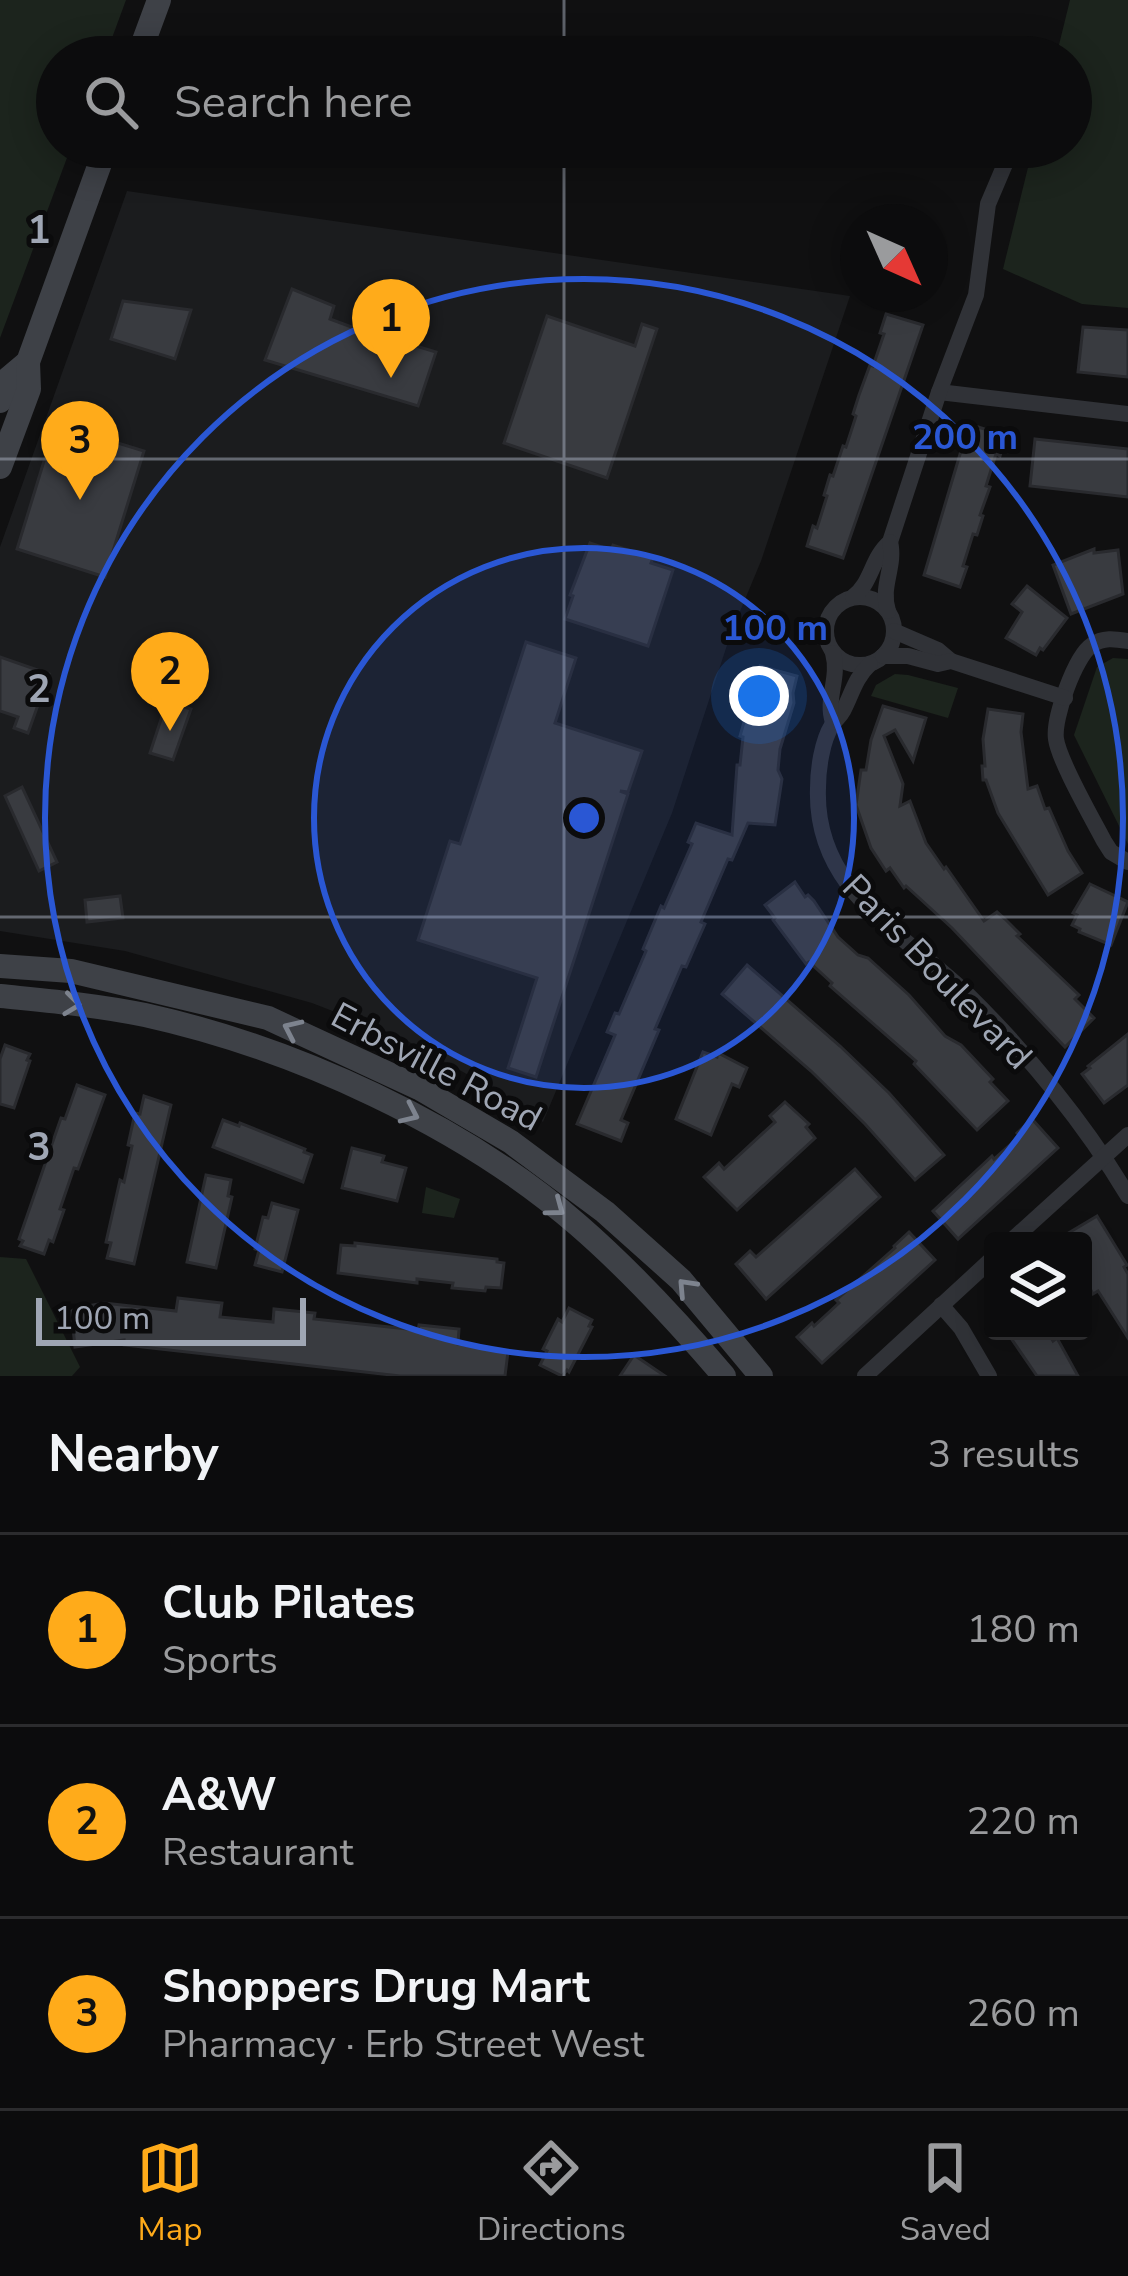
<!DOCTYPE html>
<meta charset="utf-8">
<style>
:root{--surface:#0c0c0d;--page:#1a1a1b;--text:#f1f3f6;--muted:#9a9b9d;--line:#2c2c2e;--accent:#ffab1a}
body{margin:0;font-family:"Nunito Sans",sans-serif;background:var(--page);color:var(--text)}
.controls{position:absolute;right:36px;bottom:36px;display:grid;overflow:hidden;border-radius:12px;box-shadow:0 6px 30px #0003}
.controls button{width:108px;height:108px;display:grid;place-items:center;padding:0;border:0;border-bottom:3px solid var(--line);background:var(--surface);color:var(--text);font:60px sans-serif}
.compass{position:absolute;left:840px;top:204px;width:108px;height:108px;border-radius:50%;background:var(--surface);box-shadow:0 6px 30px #0003;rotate:135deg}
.scale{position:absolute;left:36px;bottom:30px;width:270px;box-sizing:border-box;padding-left:12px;border:6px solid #9fa6b4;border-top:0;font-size:33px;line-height:42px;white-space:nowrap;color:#9fa6b4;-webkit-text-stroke:9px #0b0b0c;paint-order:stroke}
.you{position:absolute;left:759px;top:696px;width:42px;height:42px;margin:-30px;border:9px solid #fff;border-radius:50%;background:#1a73e8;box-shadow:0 0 0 18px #1a73e833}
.badge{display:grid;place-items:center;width:78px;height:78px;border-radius:50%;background:var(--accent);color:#111;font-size:39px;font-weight:700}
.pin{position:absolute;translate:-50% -99px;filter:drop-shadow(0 3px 6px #0008)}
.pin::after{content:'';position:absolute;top:63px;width:42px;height:36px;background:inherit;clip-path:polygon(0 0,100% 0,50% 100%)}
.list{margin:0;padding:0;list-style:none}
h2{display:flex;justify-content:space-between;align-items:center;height:156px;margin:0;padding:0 48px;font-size:51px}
h2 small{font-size:39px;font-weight:400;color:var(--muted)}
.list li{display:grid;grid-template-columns:78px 1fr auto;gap:36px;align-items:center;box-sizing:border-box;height:192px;padding:0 48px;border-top:3px solid var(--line)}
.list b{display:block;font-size:45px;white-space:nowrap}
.list p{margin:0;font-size:39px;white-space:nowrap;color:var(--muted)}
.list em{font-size:39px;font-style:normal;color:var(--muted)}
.icon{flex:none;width:66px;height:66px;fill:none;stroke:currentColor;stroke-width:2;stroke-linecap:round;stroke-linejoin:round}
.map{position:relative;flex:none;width:1128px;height:1376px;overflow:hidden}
.search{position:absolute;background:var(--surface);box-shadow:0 6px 30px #0003;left:36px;right:36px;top:36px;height:132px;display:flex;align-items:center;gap:30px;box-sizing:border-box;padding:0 42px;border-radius:66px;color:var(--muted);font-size:45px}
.sheet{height:732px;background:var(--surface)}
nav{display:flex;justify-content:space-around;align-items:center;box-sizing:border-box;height:168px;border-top:3px solid var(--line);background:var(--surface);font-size:33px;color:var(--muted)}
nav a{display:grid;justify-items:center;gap:6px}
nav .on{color:var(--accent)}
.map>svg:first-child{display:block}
.built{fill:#1b1c1e}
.green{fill:#1c241d}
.building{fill:#393b40;stroke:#292a2e;stroke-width:3}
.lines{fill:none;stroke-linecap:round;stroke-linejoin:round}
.street{stroke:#303237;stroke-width:16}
.secondary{stroke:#3e4147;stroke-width:24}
.oneway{stroke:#7d838e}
.grid{fill:none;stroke:#9fa6b4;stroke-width:3;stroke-opacity:0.55}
.ring{fill:none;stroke:#2a57d4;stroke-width:6}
.labels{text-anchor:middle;stroke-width:10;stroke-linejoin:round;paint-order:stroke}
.street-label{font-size:36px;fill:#9fa6b4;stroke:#0b0b0c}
.grid-label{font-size:39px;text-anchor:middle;font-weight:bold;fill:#9fa6b4;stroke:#0b0b0c;stroke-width:10;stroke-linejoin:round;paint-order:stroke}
.centre{fill:#2a57d4;stroke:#0b0b0c;stroke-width:6}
.ring-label{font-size:36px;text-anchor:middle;font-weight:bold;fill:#2a57d4;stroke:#0b0b0c;stroke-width:10;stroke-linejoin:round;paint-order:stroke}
</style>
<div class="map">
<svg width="1128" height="1376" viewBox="0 0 1128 1376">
<rect width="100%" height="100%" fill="#101011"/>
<polygon class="built" points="127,191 850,296 761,561 731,633 672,813 543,1122 481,1082 402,1038 312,1003 125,951 0,931 0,547"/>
<g class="green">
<polygon points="0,0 126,0 105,57 57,57 57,147 71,147 0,338"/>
<polygon points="1070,0 1128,0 1128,308 1082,304 1003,269 1033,147 1071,147 1071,57 1056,57"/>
<polygon points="1113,658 1128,659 1128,844 1074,735 1097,667"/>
<polygon points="895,674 908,675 958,688 948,718 871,696 876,685"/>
<polygon points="426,1187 460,1199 454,1218 422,1213"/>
<polygon points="0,1257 26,1259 80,1367 72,1376 0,1376"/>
</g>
<g class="building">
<polygon points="292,289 334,306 330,319 365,332 368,321 386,327 383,336 436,352 418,406 265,360"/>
<polygon points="123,301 191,310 175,359 111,339"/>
<polygon points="886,314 923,325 843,558 807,546 813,526 817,528 827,496 824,495 830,475 833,476 843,446 846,447 856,416 853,414 859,395 870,365 873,366 884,334 880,333"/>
<polygon points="547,316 635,346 642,324 657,329 607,478 504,443"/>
<polygon points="1083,327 1128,330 1128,377 1078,372"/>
<polygon points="60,409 89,418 85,433 144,451 105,577 17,549"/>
<polygon points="969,424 1006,436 1000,456 996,454 986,486 990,487 980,515 983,516 977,535 973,534 963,566 967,567 960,587 924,575"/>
<polygon points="1035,439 1128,449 1128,497 1030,486"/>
<polygon points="590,543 611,550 613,545 653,558 651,563 673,570 648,646 565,619 573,596 570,595"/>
<polygon points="1094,549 1094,553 1118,550 1123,594 1071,614 1053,565"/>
<polygon points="1027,586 1067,618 1043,650 1040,648 1036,655 1006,638 1022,612 1012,604"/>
<polygon points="526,642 576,658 555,723 642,751 628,792 620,791 628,794 536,1077 508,1068 537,978 418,940 450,841 460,844"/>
<polygon points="0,657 49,674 28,733 14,728 18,717 0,711"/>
<polygon points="760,666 797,676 793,693 794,703 780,749 778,770 782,779 775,825 748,823 732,860 728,859 701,922 705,924 697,942 686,967 682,966 655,1029 659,1030 621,1120 628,1123 621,1141 577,1124 615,1035 607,1032 615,1013 619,1014 646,951 643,949 661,906 664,908 692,844 688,842 696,823 732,835 737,765 740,765 743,737 740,736"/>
<polygon points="167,701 191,709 173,760 150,753"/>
<polygon points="883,706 926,718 913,761 895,730 884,736 903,784 900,806 910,801 926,843 944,869 946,867 984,921 997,912 1005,919 1020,934 1017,936 1079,995 1075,999 1094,1018 1065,1047 952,928 906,886 904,888 890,868 886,871 871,848 856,805 861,770 866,770 871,740"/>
<polygon points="988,709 1023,714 1021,732 1028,789 1037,786 1045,809 1049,808 1068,851 1082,873 1048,895 998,813 986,780 983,780 982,766 985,766 983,739"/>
<polygon points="22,787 57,862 39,871 5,796"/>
<polygon points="795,882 805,897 808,895 814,901 838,937 858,955 868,958 909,995 945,1036 961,1045 993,1079 990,1082 1008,1101 977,1130 914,1064 916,1061 830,986 832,983 809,962 806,964 773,920 775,918 765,905"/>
<polygon points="1090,884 1128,902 1111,945 1079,932 1080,929 1072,925 1077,915 1073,913"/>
<polygon points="120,896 123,918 87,922 85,900"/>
<polygon points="747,965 840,1046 889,1093 944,1155 915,1180 865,1124 811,1071 722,994"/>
<polygon points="1128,1034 1128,1085 1104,1103 1082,1074 1090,1068 1088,1066"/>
<polygon points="5,1045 30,1054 27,1060 30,1061 14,1108 0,1104 0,1059"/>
<polygon points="703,1052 717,1057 718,1053 747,1068 739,1087 732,1084 711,1135 676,1119"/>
<polygon points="77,1085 105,1095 78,1169 74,1168 60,1209 64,1210 53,1242 49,1240 44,1254 20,1246 23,1241 19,1239 61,1118 65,1119"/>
<polygon points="144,1096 171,1105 134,1264 107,1258 111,1243 106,1242 120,1180 124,1182 132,1146 128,1145 135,1113 140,1114"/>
<polygon points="785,1102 809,1124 806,1127 815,1138 737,1210 704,1177 719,1163 724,1169 775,1122 770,1116"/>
<polygon points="1032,1119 1058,1148 958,1239 933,1211 992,1156 994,1159 1020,1136 1017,1133"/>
<polygon points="223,1120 239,1126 240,1123 305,1149 304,1152 312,1155 303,1182 213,1147"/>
<polygon points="352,1148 384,1156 382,1162 406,1168 397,1201 342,1188"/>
<polygon points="855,1169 880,1197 766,1299 736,1264 750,1251 756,1257"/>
<polygon points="206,1175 231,1180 228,1196 232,1197 216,1268 187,1262"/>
<polygon points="272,1203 298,1210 282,1272 255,1265 259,1250 255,1249 263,1217 268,1218"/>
<polygon points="1097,1216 1127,1265 1124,1267 1128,1274 1128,1338 1098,1291 1093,1294 1084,1278 1090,1274 1083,1263 1083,1241 1055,1241"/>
<polygon points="909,1232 935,1260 822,1363 797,1337 812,1323 814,1326 839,1303 836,1300 895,1248 894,1246"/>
<polygon points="355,1243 497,1259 497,1262 504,1263 501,1288 486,1287 485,1291 452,1288 453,1283 417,1279 417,1283 338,1273 341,1245 355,1246"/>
<polygon points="178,1298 222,1303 220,1317 273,1322 274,1309 315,1313 314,1319 418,1330 419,1325 459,1329 458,1344 508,1352 505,1376 400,1376 124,1345 124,1340 75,1347 71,1309 104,1303 176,1311"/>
<polygon points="569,1308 592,1320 589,1326 592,1327 569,1372 567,1370 562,1376 540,1365 547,1351 543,1349 558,1319 562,1322"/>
<polygon points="1006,1331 1047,1331 1053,1341 1057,1338 1078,1376 1037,1376"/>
<polygon points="634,1355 665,1376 620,1376"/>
</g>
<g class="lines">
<g class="street">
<polyline points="939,392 1128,414"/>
<circle cx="860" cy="631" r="34"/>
<path d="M853 597C872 583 871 558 890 542L939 392 976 295 988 204 1005 164"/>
<path d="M888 611C880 586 896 566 890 542"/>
<polyline points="894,631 938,650 951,661"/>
<path d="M1128 641C1115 639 1103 637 1092 645 1075 656 1053 719 1056 739 1059 761 1092 818 1104 841L1111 852 1128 862"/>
<polyline points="883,656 908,656 938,664 951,661 1065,698"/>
<path d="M870 664C855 678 852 694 843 711 840 717 835 720 832 725 822 741 818 769 818 788 814 891 904 933 968 995 1027 1053 1086 1125 1128 1196"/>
<path d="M833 722C825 699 840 678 833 653"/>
<polyline points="1011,1241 1128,1135"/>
<polyline points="941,1305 961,1328 989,1376"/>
<polyline points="865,1376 993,1258"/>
</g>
<g class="secondary">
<polyline points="138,57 159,0"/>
<polyline points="0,401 9,378 28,362"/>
<polyline points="0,467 29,389 28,362 106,147"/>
<polyline points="0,966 71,971 268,1018 419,1088 511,1142 605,1212 681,1280 761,1376"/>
<path d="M0 996C49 1001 97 1005 145 1015 294 1048 463 1125 578 1225 631 1271 678 1322 724 1376"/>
</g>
</g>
<defs><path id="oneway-chevron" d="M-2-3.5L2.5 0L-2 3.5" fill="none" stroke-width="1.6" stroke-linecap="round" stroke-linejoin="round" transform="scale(3)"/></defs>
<g class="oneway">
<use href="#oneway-chevron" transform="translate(72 1004) rotate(7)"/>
<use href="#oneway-chevron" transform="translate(292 1029) rotate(-155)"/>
<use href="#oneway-chevron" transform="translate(410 1114) rotate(25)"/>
<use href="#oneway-chevron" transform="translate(556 1208) rotate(37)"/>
<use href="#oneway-chevron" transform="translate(686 1287) rotate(-133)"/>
</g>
<path class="grid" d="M564 0V57M564 147V1376M0 459H1128M0 917H1128"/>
<circle cx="584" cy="818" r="270" fill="#2a57d4" fill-opacity=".12"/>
<g class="ring">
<circle cx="584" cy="818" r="270"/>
<circle cx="584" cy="818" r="539"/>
</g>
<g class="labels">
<g class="street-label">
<text transform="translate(938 971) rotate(46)" y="13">Paris Boulevard</text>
<text transform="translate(437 1066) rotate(28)" y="13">Erbsville Road</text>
</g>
</g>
<g class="grid-label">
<text x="39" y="243">1</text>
<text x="39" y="702">2</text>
<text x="39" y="1160">3</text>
</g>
<circle cx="584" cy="818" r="18" class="centre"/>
<g class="ring-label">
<text x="965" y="449">200 m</text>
<text x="775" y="640">100 m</text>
</g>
</svg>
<div class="controls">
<button><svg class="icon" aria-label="layers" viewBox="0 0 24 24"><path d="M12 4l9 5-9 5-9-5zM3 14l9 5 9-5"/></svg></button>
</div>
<svg class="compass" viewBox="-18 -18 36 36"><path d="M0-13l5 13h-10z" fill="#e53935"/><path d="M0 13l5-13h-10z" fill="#9a9b9d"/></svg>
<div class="scale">100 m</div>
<div class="you"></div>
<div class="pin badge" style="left:391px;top:378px">1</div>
<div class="pin badge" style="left:170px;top:731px">2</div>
<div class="pin badge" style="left:80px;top:500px">3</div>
<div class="search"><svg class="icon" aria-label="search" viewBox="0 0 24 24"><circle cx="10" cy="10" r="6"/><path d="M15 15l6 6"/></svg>Search here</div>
</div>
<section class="sheet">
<h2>Nearby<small>3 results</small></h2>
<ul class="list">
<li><span class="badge">1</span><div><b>Club Pilates</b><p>Sports</p></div><em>180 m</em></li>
<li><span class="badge">2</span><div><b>A&amp;W</b><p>Restaurant</p></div><em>220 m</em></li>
<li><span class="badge">3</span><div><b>Shoppers Drug Mart</b><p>Pharmacy · Erb Street West</p></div><em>260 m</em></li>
</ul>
</section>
<nav>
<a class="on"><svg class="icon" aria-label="map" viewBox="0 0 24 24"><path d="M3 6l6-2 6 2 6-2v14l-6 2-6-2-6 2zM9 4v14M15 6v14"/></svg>Map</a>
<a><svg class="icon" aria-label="directions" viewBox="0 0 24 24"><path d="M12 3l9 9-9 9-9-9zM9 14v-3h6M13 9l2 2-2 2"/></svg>Directions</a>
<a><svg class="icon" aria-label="saved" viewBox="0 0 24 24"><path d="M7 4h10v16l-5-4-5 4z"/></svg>Saved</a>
</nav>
